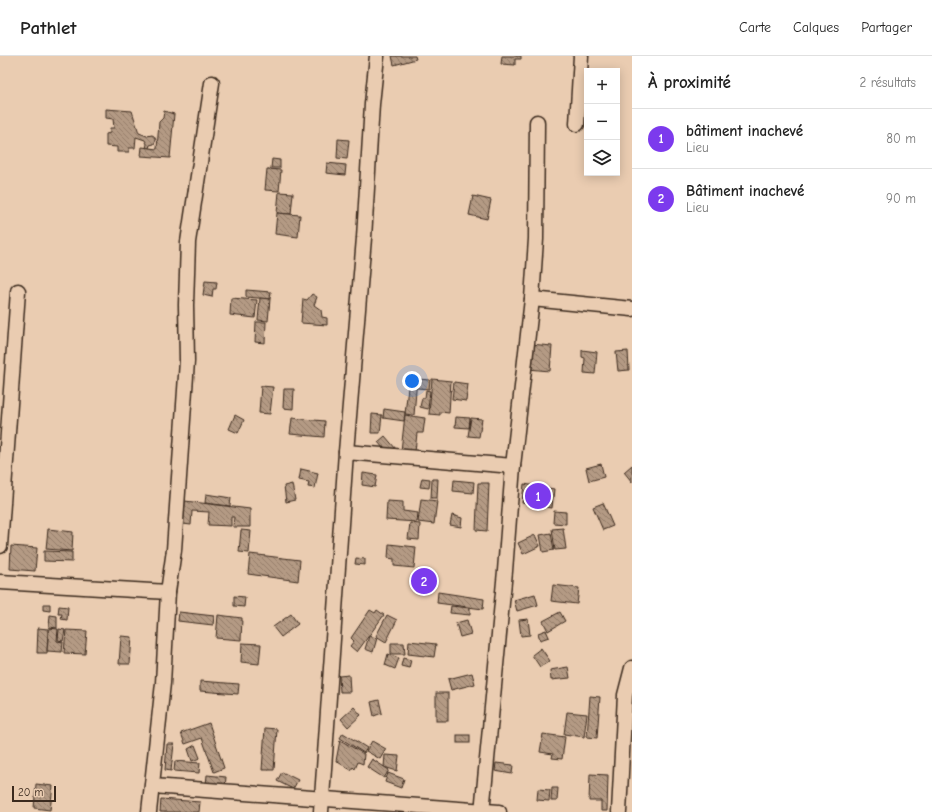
<!DOCTYPE html>
<html lang="fr">
<meta charset="utf-8">
<style>
:root{--surface:#fff;--page:#f6f6f6;--text:#222;--muted:#767676;--line:#e0e0e0;--accent:#7c3aed}
body{margin:0;font-family:"Comic Neue",sans-serif;background:var(--page);color:var(--text)}
.controls{position:absolute;right:12px;top:12px;display:grid;overflow:hidden;border-radius:0px;box-shadow:0 2px 10px #0003}
.controls button{width:36px;height:36px;display:grid;place-items:center;padding:0;border:0;border-bottom:1px solid var(--line);background:var(--surface);color:var(--text);font:20px sans-serif}
.scale{position:absolute;left:12px;bottom:10px;width:44px;box-sizing:border-box;padding-left:4px;border:2px solid #3b2a1e;border-top:0;font-size:11px;line-height:14px;white-space:nowrap;color:#3b2a1e;-webkit-text-stroke:3px #eaccb1;paint-order:stroke}
.you{position:absolute;left:412px;top:325px;width:14px;height:14px;margin:-10px;border:3px solid #fff;border-radius:50%;background:#1a73e8;box-shadow:0 0 0 6px #1a73e833}
.badge{display:grid;place-items:center;width:26px;height:26px;border-radius:50%;background:var(--accent);color:#fff;font-size:13px;font-weight:700}
.pin{position:absolute;translate:-50% -50%;border:2px solid #fff;box-shadow:0 1px 4px #0006}
.list{margin:0;padding:0;list-style:none}
h2{display:flex;justify-content:space-between;align-items:center;height:52px;margin:0;padding:0 16px;font-size:17px}
h2 small{font-size:13px;font-weight:400;color:var(--muted)}
.list li{display:grid;grid-template-columns:26px 1fr auto;gap:12px;align-items:center;box-sizing:border-box;height:60px;padding:0 16px;border-top:1px solid var(--line)}
.list b{display:block;font-size:15px;white-space:nowrap}
.list p{margin:0;font-size:13px;white-space:nowrap;color:var(--muted)}
.list em{font-size:13px;font-style:normal;color:var(--muted)}
.icon{flex:none;width:22px;height:22px;fill:none;stroke:currentColor;stroke-width:2;stroke-linecap:round;stroke-linejoin:round}
.map{position:relative;flex:none;width:632px;height:756px;overflow:hidden}
header{display:flex;align-items:center;gap:24px;box-sizing:border-box;height:56px;padding:0 20px;background:var(--surface);border-bottom:1px solid var(--line)}
header strong{font-size:19px}
nav{display:flex;gap:22px;margin-inline-start:auto;font-size:14px}
main{display:flex}
aside{flex:1;background:var(--surface)}
.map>svg:first-child{display:block}
.building{fill:url(#building-back-hatch);stroke:#3b2a1e}
.lines{fill:none;stroke-linecap:round;stroke-linejoin:round}
.minor-casing{stroke:#3b2a1e;stroke-width:17}
.minor{stroke:#eaccb1;stroke-width:14}
</style>
<header>
<strong>Pathlet</strong>
<nav><a>Carte</a><a>Calques</a><a>Partager</a></nav>
</header>
<main>
<div class="map">
<svg width="632" height="756" viewBox="0 0 632 756">
<defs>
<pattern id="building-back-hatch" width="6" height="6" patternUnits="userSpaceOnUse"><rect width="6" height="6" fill="#b49a84"/><path d="M-1 5l2 2M0 0l6 6M5-1l2 2" fill="none" stroke="#947e6b"/></pattern>
</defs>
<rect width="100%" height="100%" fill="#eaccb1"/>
<filter id="ink" filterUnits="userSpaceOnUse"><feTurbulence type="fractalNoise" baseFrequency=".025" numOctaves="2"/><feDisplacementMap in="SourceGraphic" scale="8" xChannelSelector="R" yChannelSelector="G"/><feConvolveMatrix kernelMatrix="1 2 1 2 8 2 1 2 1" color-interpolation-filters="sRGB"/></filter>
<g filter="url(#ink)">
<g class="building">
<polygon points="392,0 415,0 416,3 394,9"/>
<polygon points="502,0 521,0 521,3 515,3 515,9 501,8"/>
<polygon points="106,53 132,55 139,77 147,80 152,79 154,80 156,84 154,88 150,89 149,92 146,92 147,88 145,84 136,81 135,92 129,92 129,96 117,96 117,91 106,90 106,78 110,77 110,72 114,72 113,63 106,62"/>
<polygon points="164,55 174,58 170,102 141,100 142,91 157,93 159,66 163,62"/>
<polygon points="338,83 349,84 347,103 337,102"/>
<polygon points="272,103 280,104 280,112 271,112"/>
<polygon points="327,107 346,109 345,119 326,117"/>
<polygon points="267,113 281,114 279,135 265,134"/>
<polygon points="279,136 293,137 291,158 277,157"/>
<polygon points="473,140 491,144 487,163 469,159"/>
<polygon points="277,157 300,159 298,181 275,178"/>
<polygon points="205,225 217,226 216,233 213,233 212,241 203,239"/>
<polygon points="246,234 271,236 270,243 246,241"/>
<polygon points="312,238 317,241 314,249 321,254 322,261 327,262 327,269 301,267 303,243 307,244"/>
<polygon points="231,242 257,244 255,262 230,259"/>
<polygon points="260,242 270,243 268,265 258,264"/>
<polygon points="256,266 266,266 265,287 255,286"/>
<polygon points="530,288 552,290 550,315 528,313"/>
<polygon points="582,294 597,296 595,318 584,317 585,302 582,301"/>
<polygon points="628,295 629,314 618,315 616,296"/>
<polygon points="409,322 417,323 414,359 405,358"/>
<polygon points="418,323 430,324 429,333 417,332"/>
<polygon points="432,323 451,325 449,357 440,356 440,359 429,358"/>
<polygon points="454,326 468,328 466,345 452,343"/>
<polygon points="261,330 273,331 270,358 259,357"/>
<polygon points="284,333 294,333 293,353 283,352"/>
<polygon points="426,334 430,335 428,353 420,351 422,342 425,342"/>
<polygon points="384,353 405,356 404,365 383,362"/>
<polygon points="372,358 382,359 380,377 371,377"/>
<polygon points="235,359 244,364 238,377 229,373"/>
<polygon points="405,359 425,362 423,377 417,377 415,396 401,395"/>
<polygon points="456,361 470,362 469,372 455,371"/>
<polygon points="292,362 325,365 324,381 290,378"/>
<polygon points="471,362 482,363 479,381 468,380"/>
<polygon points="385,380 396,393 389,399 378,386"/>
<polygon points="601,408 604,421 589,425 586,412"/>
<polygon points="632,409 632,426 624,416"/>
<polygon points="301,413 318,417 315,432 308,431 309,426 299,424"/>
<polygon points="363,417 377,419 375,431 362,429"/>
<polygon points="422,422 430,423 429,432 420,431"/>
<polygon points="432,423 438,423 437,442 431,442"/>
<polygon points="454,424 474,426 473,437 453,435"/>
<polygon points="478,427 489,427 487,475 476,474"/>
<polygon points="292,428 295,444 286,446 284,430"/>
<polygon points="524,428 554,433 552,452 522,447"/>
<polygon points="206,438 231,442 230,450 205,447"/>
<polygon points="421,443 437,445 434,468 418,466"/>
<polygon points="185,445 250,453 250,471 233,471 234,461 231,461 231,470 208,469 209,456 192,455 191,469 183,468"/>
<polygon points="387,445 403,446 403,455 418,457 417,466 386,464"/>
<polygon points="603,447 613,470 603,474 593,451"/>
<polygon points="554,455 566,456 566,468 553,467"/>
<polygon points="452,459 462,462 461,471 450,469"/>
<polygon points="410,467 420,468 419,484 408,483"/>
<polygon points="563,472 566,493 555,494 552,473"/>
<polygon points="48,473 73,476 72,495 46,493"/>
<polygon points="241,474 251,475 249,497 239,496"/>
<polygon points="551,477 554,494 543,496 540,479"/>
<polygon points="535,479 540,490 523,498 518,487"/>
<polygon points="389,488 416,491 414,512 394,510 394,503 388,502"/>
<polygon points="11,490 37,492 35,515 10,513"/>
<polygon points="44,495 72,496 72,506 44,505"/>
<polygon points="250,498 300,504 298,525 248,518"/>
<polygon points="356,502 365,503 365,509 355,508"/>
<polygon points="418,514 432,516 430,535 417,534"/>
<polygon points="553,529 579,532 577,548 551,545"/>
<polygon points="438,536 484,543 483,553 437,547"/>
<polygon points="535,538 538,549 517,555 514,544"/>
<polygon points="234,540 245,541 244,551 234,550"/>
<polygon points="43,548 50,548 50,555 43,554"/>
<polygon points="59,550 68,551 67,564 61,563 62,558 58,558"/>
<polygon points="451,550 470,552 470,559 450,557"/>
<polygon points="370,554 375,557 377,554 384,559 357,596 350,590 354,585 351,582"/>
<polygon points="179,556 214,560 213,569 178,565"/>
<polygon points="560,556 565,565 548,575 543,565"/>
<polygon points="291,558 298,568 281,581 273,571"/>
<polygon points="50,559 57,560 57,572 49,571"/>
<polygon points="218,559 242,562 241,584 216,582"/>
<polygon points="387,559 397,564 386,586 376,580"/>
<polygon points="528,563 530,579 521,580 519,564"/>
<polygon points="467,564 471,578 460,581 456,567"/>
<polygon points="38,572 48,573 47,597 37,597"/>
<polygon points="49,572 58,573 57,585 63,586 62,596 47,595"/>
<polygon points="59,573 65,574 63,585 58,584"/>
<polygon points="66,574 87,575 85,598 64,597"/>
<polygon points="546,574 549,581 540,584 538,577"/>
<polygon points="121,580 132,581 130,608 119,608"/>
<polygon points="369,580 377,582 373,596 365,593"/>
<polygon points="409,585 436,588 434,601 408,598"/>
<polygon points="242,587 261,588 259,608 241,606"/>
<polygon points="391,587 404,587 405,598 391,598"/>
<polygon points="541,592 550,605 540,611 532,599"/>
<polygon points="388,598 399,602 395,613 385,609"/>
<polygon points="403,602 411,604 409,612 401,610"/>
<polygon points="568,611 570,622 551,624 550,614"/>
<polygon points="472,617 475,628 451,634 448,623"/>
<polygon points="349,619 350,636 340,636 339,620"/>
<polygon points="200,625 239,628 238,638 200,635"/>
<rect x="436" y="637" width="12" height="28"/>
<polygon points="590,640 600,641 597,682 587,681"/>
<polygon points="379,644 382,657 374,660 371,646"/>
<polygon points="354,651 361,659 348,671 341,663"/>
<polygon points="567,656 587,658 584,681 564,678"/>
<polygon points="209,667 224,712 214,716 202,682 185,688 181,677"/>
<polygon points="265,672 277,673 274,714 262,714"/>
<polygon points="343,677 367,692 364,697 340,682"/>
<polygon points="543,678 565,681 562,703 552,702 553,698 540,696"/>
<rect x="457" y="679" width="13" height="8"/>
<polygon points="340,684 364,698 363,708 358,706 355,713 353,711 351,714 336,705"/>
<polygon points="372,685 386,693 380,703 366,695"/>
<polygon points="167,688 174,688 171,715 165,714"/>
<polygon points="195,689 200,702 192,705 188,693"/>
<polygon points="385,699 399,700 397,715 384,711"/>
<polygon points="372,703 389,714 384,722 367,711"/>
<polygon points="175,705 200,707 199,717 174,715"/>
<polygon points="496,707 513,709 512,718 495,715"/>
<polygon points="282,716 298,724 293,733 277,725"/>
<polygon points="388,717 404,723 401,732 385,726"/>
<polygon points="590,718 608,719 607,755 601,755 601,745 589,745"/>
<polygon points="207,719 226,721 225,732 206,729"/>
<polygon points="36,728 53,730 50,754 34,752"/>
<polygon points="552,732 558,732 557,745 551,745"/>
<polygon points="538,733 550,734 549,745 537,744"/>
<polygon points="161,743 200,746 199,756 160,756"/>
</g>
<g class="lines">
<defs>
<g id="minor">
<polyline points="577,68 581,0"/>
<polyline points="532,243 632,253"/>
<polyline points="346,396 513,410"/>
<polyline points="0,490 18,235"/>
<polyline points="0,526 168,536"/>
<polyline points="153,730 499,756"/>
<polyline points="149,756 163,627 168,536 174,494 187,305 186,249 188,186 212,27"/>
<polyline points="321,756 346,396 364,182 372,48 377,0"/>
<polyline points="482,756 505,515 513,410 532,243 536,183 537,66"/>
<polyline points="619,756 625,639 632,612"/>
</g>
</defs>
<use href="#minor" class="minor-casing"/>
<use href="#minor" class="minor"/>
</g>
</g>
</svg>
<div class="controls">
<button>+</button>
<button>−</button>
<button><svg class="icon" aria-label="layers" viewBox="0 0 24 24"><path d="M12 4l9 5-9 5-9-5zM3 14l9 5 9-5"/></svg></button>
</div>
<div class="scale">20 m</div>
<div class="you"></div>
<div class="pin badge" style="left:538px;top:440px">1</div>
<div class="pin badge" style="left:424px;top:525px">2</div>
</div>
<aside>
<h2>À proximité<small>2 résultats</small></h2>
<ul class="list">
<li><span class="badge">1</span><div><b>bâtiment inachevé</b><p>Lieu</p></div><em>80 m</em></li>
<li><span class="badge">2</span><div><b>Bâtiment inachevé</b><p>Lieu</p></div><em>90 m</em></li>
</ul>
</aside>
</main>
